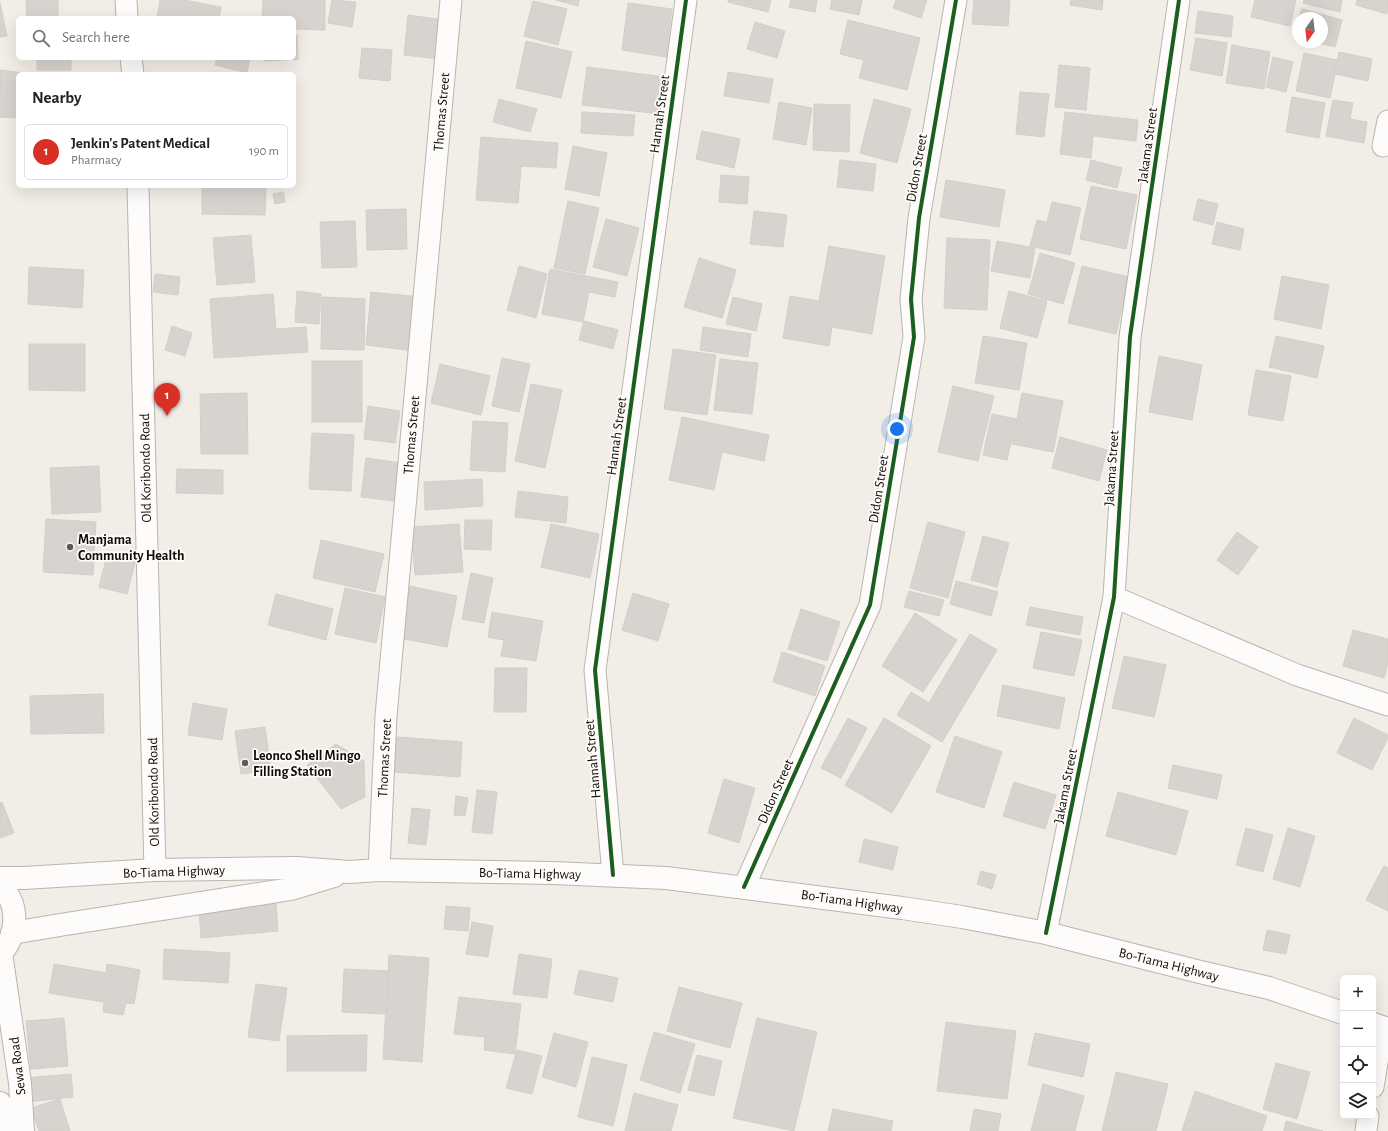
<!DOCTYPE html>
<meta charset="utf-8">
<style>
:root{--surface:#fff;--page:#f2f2f2;--text:#222;--muted:#767676;--line:#e0e0e0;--accent:#d93025}
body{margin:0;font-family:"Alegreya Sans",sans-serif;background:var(--page);color:var(--text)}
.controls{position:absolute;right:12px;bottom:12px;display:grid;overflow:hidden;border-radius:6px;box-shadow:0 4px 16px #0002}
.controls button{width:36px;height:36px;display:grid;place-items:center;padding:0;border:0;border-bottom:1px solid var(--line);background:var(--surface);color:var(--text);font:20px sans-serif}
.compass{position:absolute;left:1292px;top:12px;width:36px;height:36px;border-radius:50%;background:var(--surface);box-shadow:0 4px 16px #0002;rotate:194deg}
.you{position:absolute;left:897px;top:429px;width:14px;height:14px;margin:-10px;border:3px solid #fff;border-radius:50%;background:#1a73e8;box-shadow:0 0 0 6px #1a73e833}
.badge{display:grid;place-items:center;width:26px;height:26px;border-radius:50%;background:var(--accent);color:#fff;font-size:13px;font-weight:700}
.pin{position:absolute;translate:-50% -33px;filter:drop-shadow(0 1px 2px #0008)}
.pin::after{content:'';position:absolute;top:21px;width:14px;height:12px;background:inherit;clip-path:polygon(0 0,100% 0,50% 100%)}
.list{margin:0;padding:0;list-style:none}
h2{display:flex;justify-content:space-between;align-items:center;height:52px;margin:0;padding:0 16px;font-size:17px}
h2 small{font-size:13px;font-weight:400;color:var(--muted)}
.list li{display:grid;grid-template-columns:26px 1fr auto;gap:12px;align-items:center;box-sizing:border-box;height:56px;margin:0 8px 8px;padding:0 8px;border:1px solid var(--line);border-radius:6px}
.list b{display:block;font-size:15px;white-space:nowrap}
.list p{margin:0;font-size:13px;white-space:nowrap;color:var(--muted)}
.list em{font-size:13px;font-style:normal;color:var(--muted)}
.icon{flex:none;width:22px;height:22px;fill:none;stroke:currentColor;stroke-width:2;stroke-linecap:round;stroke-linejoin:round}
.map{position:relative;flex:none;width:1388px;height:1131px;overflow:hidden}
.search{position:absolute;background:var(--surface);box-shadow:0 4px 16px #0002;left:16px;top:16px;width:280px;height:44px;display:flex;align-items:center;gap:10px;box-sizing:border-box;padding:0 14px;border-radius:6px;color:var(--muted);font-size:15px}
.panel{position:absolute;background:var(--surface);box-shadow:0 4px 16px #0002;left:16px;top:72px;width:280px;height:116px;border-radius:6px}
.map>svg:first-child{display:block}
.building{fill:#d8d3ce;stroke:#d3cec9}
.lines{fill:none;stroke-linecap:round;stroke-linejoin:round}
.minor-casing{stroke:#b9b5b0;stroke-width:23}
.primary-casing{stroke:#b9b5b0;stroke-width:24}
.trunk-casing{stroke:#b9b5b0;stroke-width:24}
.minor{stroke:#fdfcfb;stroke-width:21}
.primary{stroke:#fdfcfb;stroke-width:22}
.trunk{stroke:#fdfcfb;stroke-width:22}
.cycleway-casing{stroke:#fefcf9;stroke-width:6}
.cycleway{stroke:#1b5e20;stroke-width:4}
.poi-dot{fill:#5e5a55;stroke:#fefcf9;stroke-width:1.5}
.labels{text-anchor:middle;stroke-width:3.5;stroke-linejoin:round;paint-order:stroke}
.street-label{font-size:14px;fill:#0e0b07;stroke:#fefcf9}
.poi-label{font-size:14px;font-weight:bold;fill:#0e0b07;stroke:#fefcf9;text-anchor:start}
</style>
<div class="map">
<svg width="1388" height="1131" viewBox="0 0 1388 1131">
<rect width="100%" height="100%" fill="#f3ede7"/>
<g class="building">
<polygon points="26,0 58,0 58,18 27,18"/>
<polygon points="160,0 184,0 221,7 219,18 157,18"/>
<polygon points="263,0 325,0 325,30 294,29 294,18 262,18"/>
<polygon points="332,0 356,2 352,27 328,23"/>
<polygon points="556,0 579,0 578,6"/>
<polygon points="728,0 771,0 768,12 728,2"/>
<polygon points="791,0 817,0 815,12 789,7"/>
<polygon points="832,0 862,0 859,15 830,9"/>
<polygon points="896,0 927,0 921,18 893,8"/>
<polygon points="974,0 1010,0 1008,26 972,24"/>
<polygon points="1071,0 1103,0 1102,10 1070,5"/>
<polygon points="1255,0 1296,0 1290,26 1251,17"/>
<polygon points="1304,0 1342,0 1340,12 1303,3"/>
<polygon points="1357,0 1388,0 1387,14 1356,5"/>
<polygon points="533,1 567,9 558,45 524,36"/>
<polygon points="0,3 7,36 0,37"/>
<polygon points="628,3 672,9 666,57 622,50"/>
<polygon points="1302,9 1342,20 1335,47 1314,42 1322,42 1322,18 1299,18"/>
<polygon points="1198,11 1233,16 1231,37 1195,33"/>
<polygon points="408,15 444,20 440,59 404,55"/>
<polygon points="848,20 920,38 907,90 859,78 864,60 840,54"/>
<polygon points="755,22 785,31 777,58 747,49"/>
<polygon points="297,35 298,59 265,61 265,58 294,58 294,36"/>
<polygon points="1196,38 1227,43 1222,76 1190,70"/>
<polygon points="526,41 572,52 561,98 516,88"/>
<polygon points="1232,45 1270,52 1264,89 1226,83"/>
<polygon points="362,48 392,50 390,81 359,78"/>
<polygon points="1339,52 1372,59 1368,81 1335,74"/>
<polygon points="1304,53 1337,60 1334,73 1335,74 1330,98 1296,91"/>
<polygon points="1273,57 1293,62 1286,92 1266,87"/>
<rect x="37" y="58" width="34" height="12"/>
<polygon points="217,58 250,58 247,73 215,65"/>
<polygon points="1059,65 1090,68 1086,110 1055,107"/>
<polygon points="587,67 665,77 661,114 582,105"/>
<polygon points="0,70 24,73 18,74 18,118 0,117"/>
<polygon points="728,72 773,79 769,103 724,96"/>
<polygon points="1020,92 1049,94 1044,137 1016,134"/>
<polygon points="1292,97 1325,103 1319,138 1286,132"/>
<polygon points="499,99 537,109 530,132 493,122"/>
<polygon points="874,99 911,109 897,163 860,153"/>
<polygon points="1333,100 1353,103 1350,119 1367,122 1364,143 1326,136"/>
<polygon points="779,102 812,108 806,145 773,139"/>
<polygon points="814,104 850,105 849,152 813,150"/>
<polygon points="582,112 635,115 633,136 581,133"/>
<polygon points="1065,112 1138,120 1136,141 1093,136 1091,158 1060,154"/>
<polygon points="702,131 740,139 734,168 696,159"/>
<polygon points="481,137 558,143 556,168 521,166 518,203 476,200"/>
<polygon points="573,146 607,153 599,196 565,189"/>
<polygon points="840,160 876,164 873,191 837,187"/>
<polygon points="1091,160 1122,168 1117,188 1086,180"/>
<polygon points="721,175 749,177 747,204 719,202"/>
<polygon points="946,180 1005,190 999,227 940,217"/>
<polygon points="202,186 266,186 265,215 202,214"/>
<polygon points="1091,186 1137,195 1126,249 1080,239"/>
<polygon points="283,192 285,202 275,204 273,194"/>
<polygon points="1198,199 1218,204 1213,225 1193,220"/>
<polygon points="568,201 599,208 585,274 554,268"/>
<polygon points="1052,202 1081,208 1070,255 1030,246 1037,220 1047,222"/>
<polygon points="406,209 407,249 367,250 366,210"/>
<polygon points="754,211 787,215 783,247 750,244"/>
<polygon points="606,219 639,228 627,276 593,267"/>
<polygon points="355,221 357,267 322,268 320,222"/>
<polygon points="1217,222 1244,229 1240,250 1212,244"/>
<polygon points="251,235 255,282 217,285 213,238"/>
<polygon points="947,238 990,240 987,310 944,308"/>
<polygon points="997,241 1035,248 1030,278 991,271"/>
<polygon points="829,246 885,256 872,334 832,327 829,346 783,338 790,296 819,301"/>
<polygon points="1040,253 1075,263 1063,304 1028,294"/>
<polygon points="699,258 736,270 722,318 684,307"/>
<polygon points="519,266 547,274 536,318 507,310"/>
<polygon points="1082,266 1129,277 1116,334 1068,323"/>
<polygon points="29,267 84,270 82,308 28,304"/>
<polygon points="550,269 618,282 615,297 589,292 583,322 542,314"/>
<polygon points="155,274 180,277 178,295 153,292"/>
<polygon points="1282,276 1329,285 1321,329 1274,319"/>
<polygon points="297,291 321,294 319,324 295,322"/>
<polygon points="1009,291 1047,301 1037,338 1000,328"/>
<polygon points="371,292 420,297 415,351 366,345"/>
<polygon points="273,294 276,329 306,327 308,352 214,358 210,299"/>
<polygon points="322,297 365,299 364,350 321,349"/>
<polygon points="733,297 762,304 756,331 726,324"/>
<polygon points="584,321 618,330 613,349 579,340"/>
<polygon points="172,326 192,333 185,356 165,350"/>
<polygon points="703,327 751,334 748,357 700,350"/>
<polygon points="983,336 1027,343 1019,390 975,383"/>
<polygon points="1276,336 1324,346 1317,378 1269,367"/>
<polygon points="29,344 85,344 85,391 29,390"/>
<polygon points="673,349 716,355 707,415 664,409"/>
<polygon points="1159,356 1202,365 1192,420 1149,412"/>
<polygon points="502,358 530,364 519,412 492,406"/>
<polygon points="720,359 758,363 752,414 714,410"/>
<rect x="312" y="361" width="50" height="61"/>
<polygon points="440,364 490,376 481,415 431,403"/>
<polygon points="1256,370 1291,376 1283,421 1248,415"/>
<polygon points="531,384 562,390 545,468 515,461"/>
<polygon points="953,386 994,396 978,461 938,452"/>
<polygon points="247,393 248,454 201,454 200,394"/>
<polygon points="1022,393 1063,401 1053,452 1012,444"/>
<polygon points="368,406 400,411 395,443 364,439"/>
<polygon points="992,414 1016,419 1007,460 983,455"/>
<polygon points="682,417 769,435 764,461 722,452 714,490 669,480"/>
<polygon points="473,421 508,423 505,472 470,470"/>
<polygon points="312,433 354,435 351,491 309,489"/>
<polygon points="1060,437 1107,450 1099,481 1052,468"/>
<polygon points="366,458 401,463 396,501 361,497"/>
<polygon points="99,466 101,512 52,514 50,468"/>
<polygon points="177,469 223,470 223,494 176,493"/>
<polygon points="482,479 483,506 425,510 424,482"/>
<polygon points="518,491 568,497 566,523 515,517"/>
<polygon points="46,519 96,522 93,575 43,572"/>
<polygon points="465,520 492,520 491,550 464,549"/>
<polygon points="928,522 965,532 948,598 910,588"/>
<polygon points="459,524 463,572 415,575 411,527"/>
<polygon points="551,524 599,534 590,578 541,567"/>
<polygon points="1237,532 1258,547 1238,575 1217,560"/>
<polygon points="983,536 1009,543 997,587 971,580"/>
<polygon points="321,540 384,554 375,592 313,578"/>
<polygon points="108,552 136,559 127,594 99,587"/>
<polygon points="471,573 493,578 484,623 462,619"/>
<polygon points="956,581 998,592 991,616 950,604"/>
<polygon points="410,586 457,596 447,647 399,638"/>
<polygon points="345,588 385,597 376,643 335,634"/>
<polygon points="909,591 944,600 939,616 904,607"/>
<polygon points="633,593 669,604 658,641 622,630"/>
<polygon points="276,594 333,609 326,640 268,625"/>
<polygon points="1030,607 1083,617 1080,635 1026,625"/>
<polygon points="801,609 840,622 827,661 788,649"/>
<polygon points="492,612 543,621 536,661 501,656 504,640 488,637"/>
<polygon points="915,613 957,640 923,692 882,666"/>
<polygon points="1353,630 1388,639 1388,663 1384,678 1343,666"/>
<polygon points="1041,632 1082,640 1074,676 1033,668"/>
<polygon points="970,634 997,650 942,742 897,715 911,692 929,703"/>
<polygon points="782,652 825,666 815,696 773,682"/>
<polygon points="1124,656 1166,665 1154,717 1112,708"/>
<polygon points="495,668 527,668 526,712 494,712"/>
<polygon points="1003,685 1065,698 1059,729 997,716"/>
<polygon points="103,694 104,733 31,734 30,696"/>
<polygon points="193,703 227,709 222,740 188,735"/>
<polygon points="848,718 867,728 841,778 821,768"/>
<polygon points="884,718 931,746 892,813 845,785"/>
<polygon points="1354,718 1388,735 1388,738 1372,770 1337,753"/>
<polygon points="265,727 271,770 241,774 235,731"/>
<polygon points="955,736 1002,752 984,808 936,792"/>
<polygon points="397,737 462,742 460,777 395,772"/>
<polygon points="336,744 364,761 365,797 341,809 307,765"/>
<polygon points="1173,765 1222,775 1217,799 1168,788"/>
<polygon points="724,779 755,788 739,843 708,833"/>
<polygon points="1014,782 1056,795 1045,829 1003,816"/>
<polygon points="477,790 497,792 492,834 472,832"/>
<polygon points="1118,792 1188,811 1176,855 1106,836"/>
<polygon points="456,796 468,798 465,816 454,815"/>
<polygon points="2,802 14,833 0,838 0,803"/>
<polygon points="412,808 430,810 426,845 408,843"/>
<polygon points="1246,828 1273,835 1263,872 1236,865"/>
<polygon points="1288,828 1315,836 1300,887 1273,879"/>
<polygon points="864,839 898,847 893,870 859,862"/>
<polygon points="1384,866 1388,868 1388,911 1366,900"/>
<polygon points="981,871 996,875 992,889 977,884"/>
<polygon points="276,903 278,931 201,938 199,909"/>
<polygon points="446,906 470,908 468,931 444,929"/>
<polygon points="472,922 493,926 488,957 466,954"/>
<polygon points="1267,930 1290,935 1286,954 1263,950"/>
<polygon points="164,949 230,953 228,983 163,979"/>
<polygon points="519,954 552,959 547,998 513,994"/>
<polygon points="389,955 429,958 422,1062 383,1059"/>
<polygon points="54,964 106,973 107,964 140,970 134,1004 126,1003 123,1015 103,1012 104,1002 49,993"/>
<polygon points="344,969 388,971 386,1014 342,1012"/>
<polygon points="579,970 618,978 613,1002 574,994"/>
<polygon points="256,984 287,988 279,1041 248,1037"/>
<polygon points="679,987 742,1003 730,1048 667,1031"/>
<polygon points="459,997 521,1004 515,1054 484,1050 485,1037 454,1034"/>
<polygon points="64,1018 68,1066 31,1069 26,1021"/>
<polygon points="757,1018 817,1032 794,1131 733,1118"/>
<polygon points="946,1022 1016,1031 1007,1099 937,1091"/>
<polygon points="654,1032 695,1044 680,1093 640,1080"/>
<polygon points="554,1033 588,1042 576,1087 542,1077"/>
<polygon points="1035,1033 1090,1044 1083,1077 1028,1065"/>
<polygon points="367,1035 366,1071 287,1071 287,1036"/>
<polygon points="517,1050 542,1056 532,1094 506,1088"/>
<polygon points="697,1055 722,1061 714,1096 688,1090"/>
<polygon points="592,1057 627,1065 613,1126 578,1117"/>
<polygon points="1276,1063 1310,1072 1297,1119 1263,1109"/>
<polygon points="1116,1072 1168,1084 1156,1131 1102,1131"/>
<polygon points="71,1074 73,1097 27,1102 24,1078"/>
<polygon points="1043,1084 1084,1096 1075,1131 1031,1131"/>
<polygon points="1195,1091 1267,1116 1262,1131 1182,1131"/>
<polygon points="634,1093 678,1105 671,1131 625,1131"/>
<polygon points="60,1099 70,1131 39,1131 31,1108"/>
<polygon points="833,1109 893,1121 891,1131 828,1131"/>
<polygon points="974,1109 1001,1114 998,1131 970,1131"/>
<polygon points="1286,1121 1300,1125 1323,1131 1284,1131"/>
</g>
<g class="lines">
<defs>
<g id="minor">
<polyline points="126,0 127,18"/>
<polyline points="131,58 133,74"/>
<polyline points="1383,146 1388,121"/>
<polyline points="138,186 155,870"/>
<polyline points="1114,597 1297,675 1388,705"/>
<polyline points="379,870 386,716 451,0"/>
<polyline points="613,875 595,670 686,0"/>
<polyline points="744,887 870,605 914,337 911,299 919,218 956,0"/>
<polyline points="1046,933 1114,597 1130,337 1179,0"/>
<polyline points="1373,1087 1383,1027"/>
<polyline points="1366,1131 1368,1116"/>
</g>
<g id="primary">
<polyline points="1,953 20,1083 23,1131"/>
<polyline points="0,1103 12,1131"/>
</g>
<g id="trunk">
<polyline points="0,878 24,878 155,870 297,868 349,872 379,870 553,873 666,878 902,908 962,917 1046,933 1200,972 1269,988 1343,1013"/>
<path d="M0 886C20 902 18 937 0 954"/>
<polyline points="12,933 66,924 291,889 334,876"/>
<polyline points="1373,1024 1388,1029"/>
</g>
</defs>
<use href="#minor" class="minor-casing"/>
<use href="#primary" class="primary-casing"/>
<use href="#trunk" class="trunk-casing"/>
<use href="#minor" class="minor"/>
<use href="#primary" class="primary"/>
<use href="#trunk" class="trunk"/>
<defs>
<g id="cycleway">
<polyline points="613,875 595,670 686,0"/>
<polyline points="744,887 870,605 914,337 911,299 919,218 956,0"/>
<polyline points="1046,933 1114,597 1130,337 1179,0"/>
</g>
</defs>
<use href="#cycleway" class="cycleway-casing"/>
<use href="#cycleway" class="cycleway"/>
</g>
<g class="poi-dot">
<circle cx="70" cy="547" r="4"/>
<circle cx="245" cy="763" r="4"/>
</g>
<g class="labels">
<g class="street-label">
<text transform="translate(441 112) rotate(-85)" y="5">Thomas Street</text>
<text transform="translate(659 114) rotate(-82)" y="5">Hannah Street</text>
<text transform="translate(1147 145) rotate(-82)" y="5">Jakama Street</text>
<text transform="translate(916 168) rotate(-80)" y="5">Didon Street</text>
<text transform="translate(411 435) rotate(-85)" y="5">Thomas Street</text>
<text transform="translate(616 436) rotate(-82)" y="5">Hannah Street</text>
<text transform="translate(145 468) rotate(-91)" y="5">Old Koribondo Road</text>
<text transform="translate(1111 468) rotate(-86)" y="5">Jakama Street</text>
<text transform="translate(878 489) rotate(-81)" y="5">Didon Street</text>
<text transform="translate(384 758) rotate(-87)" y="5">Thomas Street</text>
<text transform="translate(592 759) rotate(-95)" y="5">Hannah Street</text>
<text transform="translate(1065 786) rotate(-79)" y="5">Jakama Street</text>
<text transform="translate(775 791) rotate(-66)" y="5">Didon Street</text>
<text transform="translate(153 792) rotate(-91)" y="5">Old Koribondo Road</text>
<text transform="translate(174 871) rotate(-2)" y="5">Bo-Tiama Highway</text>
<text transform="translate(530 873) rotate(1)" y="5">Bo-Tiama Highway</text>
<text transform="translate(852 901) rotate(8)" y="5">Bo-Tiama Highway</text>
<text transform="translate(1169 964) rotate(14)" y="5">Bo-Tiama Highway</text>
<text transform="translate(17 1066) rotate(-97)" y="5">Sewa Road</text>
</g>
<g class="poi-label">
<text x="78" y="544">Manjama<tspan x="78" dy="16">Community Health</tspan></text>
<text x="253" y="760">Leonco Shell Mingo<tspan x="253" dy="16">Filling Station</tspan></text>
</g>
</g>
</svg>
<div class="controls">
<button>+</button>
<button>−</button>
<button><svg class="icon" aria-label="locate" viewBox="0 0 24 24"><circle cx="12" cy="12" r="6"/><path d="M12 2v4M12 18v4M2 12h4M18 12h4"/></svg></button>
<button><svg class="icon" aria-label="layers" viewBox="0 0 24 24"><path d="M12 4l9 5-9 5-9-5zM3 14l9 5 9-5"/></svg></button>
</div>
<svg class="compass" viewBox="-18 -18 36 36"><path d="M0-13l5 13h-10z" fill="#e53935"/><path d="M0 13l5-13h-10z" fill="#767676"/></svg>
<div class="you"></div>
<div class="pin badge" style="left:167px;top:416px">1</div>
<div class="search"><svg class="icon" aria-label="search" viewBox="0 0 24 24"><circle cx="10" cy="10" r="6"/><path d="M15 15l6 6"/></svg>Search here</div>
<section class="panel">
<h2>Nearby<small></small></h2>
<ul class="list">
<li><span class="badge">1</span><div><b>Jenkin's Patent Medical</b><p>Pharmacy</p></div><em>190 m</em></li>
</ul>
</section>
</div>
